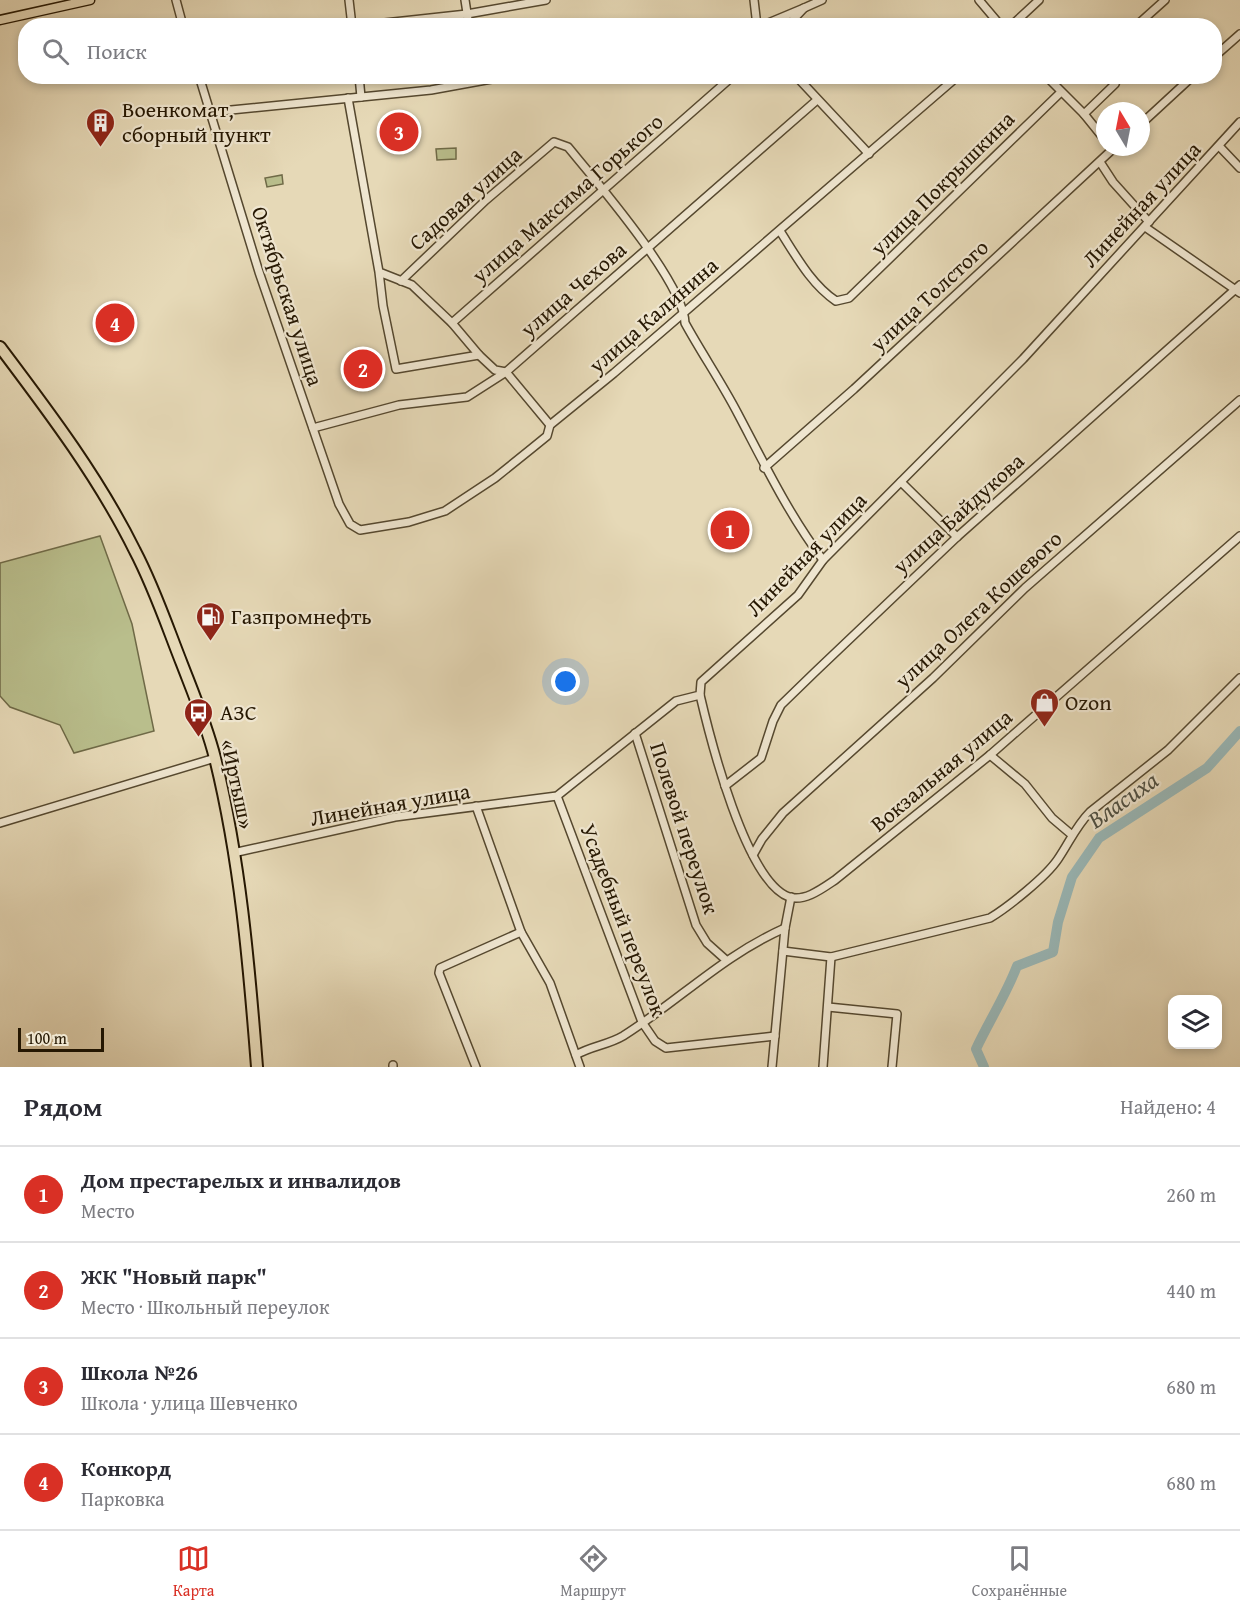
<!DOCTYPE html>
<html lang="ru">
<meta charset="utf-8">
<style>
:root{--surface:#fff;--page:#f7f7f7;--text:#2b2b33;--muted:#7c7c81;--line:#e1e1e2;--accent:#d93025}
body{margin:0;font-family:"Gentium Book Plus",serif;background:var(--page);color:var(--text)}
.controls{position:absolute;right:18px;bottom:18px;display:grid;overflow:hidden;border-radius:12px;box-shadow:0 3px 9px #0003}
.controls button{width:54px;height:54px;display:grid;place-items:center;padding:0;border:0;border-bottom:2px solid var(--line);background:var(--surface);color:var(--text);font:30px sans-serif}
.compass{position:absolute;left:1096px;top:102px;width:54px;height:54px;border-radius:50%;background:var(--surface);box-shadow:0 3px 9px #0003;rotate:350deg}
.scale{position:absolute;left:18px;bottom:15px;width:86px;box-sizing:border-box;padding-left:6px;border:3px solid #251702;border-top:0;font-size:16px;line-height:21px;white-space:nowrap;color:#251702;-webkit-text-stroke:4px #efe6d0;paint-order:stroke}
.you{position:absolute;left:566px;top:682px;width:21px;height:21px;margin:-15px;border:4px solid #fff;border-radius:50%;background:#1a73e8;box-shadow:0 0 0 9px #1a73e833}
.badge{display:grid;place-items:center;width:39px;height:39px;border-radius:50%;background:var(--accent);color:#fff;font-size:20px;font-weight:700}
.pin{position:absolute;translate:-50% -50%;border:3px solid #fff;box-shadow:0 2px 6px #0006}
.list{margin:0;padding:0;list-style:none}
h2{display:flex;justify-content:space-between;align-items:center;height:78px;margin:0;padding:0 24px;font-size:26px}
h2 small{font-size:20px;font-weight:400;color:var(--muted)}
.list li{display:grid;grid-template-columns:39px 1fr auto;gap:18px;align-items:center;box-sizing:border-box;height:96px;padding:0 24px;border-top:2px solid var(--line)}
.list b{display:block;font-size:22px;white-space:nowrap}
.list p{margin:0;font-size:20px;white-space:nowrap;color:var(--muted)}
.list em{font-size:20px;font-style:normal;color:var(--muted)}
.icon{flex:none;width:33px;height:33px;fill:none;stroke:currentColor;stroke-width:2;stroke-linecap:round;stroke-linejoin:round}
.map{position:relative;flex:none;width:1240px;height:1067px;overflow:hidden}
.search{position:absolute;background:var(--surface);box-shadow:0 3px 9px #0003;left:18px;right:18px;top:18px;height:66px;display:flex;align-items:center;gap:15px;box-sizing:border-box;padding:0 21px;border-radius:24px;color:var(--muted);font-size:22px}
.sheet{height:462px;background:var(--surface)}
nav{display:flex;justify-content:space-around;align-items:center;box-sizing:border-box;height:84px;border-top:2px solid var(--line);background:var(--surface);font-size:16px;color:var(--muted)}
nav a{display:grid;justify-items:center;gap:3px}
nav .on{color:var(--accent)}
.map>svg:first-child{display:block}
.green{fill:#b9be8c;stroke:#6f6a47;stroke-width:1.5}
.lines{fill:none;stroke-linecap:round;stroke-linejoin:round}
.river{stroke:#99b8b8;stroke-width:10}
.minor-casing{stroke:#55482f;stroke-width:10}
.major-casing{stroke:#251702;stroke-width:11}
.highway-casing{stroke:#251702;stroke-width:14}
.minor{stroke:#efe6d0;stroke-width:7}
.major{stroke:#e6d9b7;stroke-width:8}
.highway{stroke:#e6d9b7;stroke-width:10}
.labels{text-anchor:middle;stroke-width:4.5;stroke-linejoin:round;paint-order:stroke}
.poi-label{font-size:22px;fill:#251702;stroke:#efe6d0;text-anchor:start}
.street-label{font-size:22px;fill:#251702;stroke:#efe6d0}
.water-label{font-size:24px;font-style:italic;fill:#4e4f42;stroke:#efe6d0}
</style>
<div class="map">
<svg width="1240" height="1067" viewBox="0 0 1240 1067">
<rect width="100%" height="100%" fill="#e6d9b7"/>
<filter id="stains"><feTurbulence type="fractalNoise" baseFrequency=".00333" numOctaves="4"/><feColorMatrix values="0 0 0 0 .2 0 0 0 0 .09 0 0 0 0 .02 0 0 0 .5 -.17"/></filter>
<radialGradient id="worn" r=".72"><stop offset=".6" stop-color="#630" stop-opacity="0"/><stop offset="1" stop-color="#630" stop-opacity=".3"/></radialGradient>
<g class="green">
<polygon points="456,148 456,159 437,160 436,149"/>
<polygon points="282,175 283,184 267,187 265,178"/>
<polygon points="100,536 132,624 154,731 74,753 60,725 10,707 0,696 0,563"/>
</g>
<g class="lines">
<path class="river" d="M984 1067 976 1049C989 1021 1006 995 1017 966L1053 952 1058 922 1072 877 1099 838 1207 768 1240 731"/>
<defs>
<g id="minor">
<polyline points="176,0 183,26"/>
<polyline points="349,0 352,26"/>
<polyline points="465,0 469,26"/>
<polyline points="754,0 757,26"/>
<polyline points="979,0 1001,26"/>
<polyline points="357,26 467,14 546,0"/>
<polyline points="761,26 804,8"/>
<polyline points="787,26 804,8 822,0"/>
<polyline points="1011,26 1039,0"/>
<polyline points="1136,26 1165,0"/>
<polyline points="1214,57 1240,34"/>
<polyline points="199,76 259,272 339,504 350,524 360,530 409,522 445,511 495,478 531,449 547,436 550,425 614,373 958,76"/>
<polyline points="359,76 361,97"/>
<polyline points="796,76 869,154"/>
<polyline points="1046,76 1084,114 1105,140"/>
<polyline points="348,98 379,272 412,285 452,323 479,355 396,369 383,306 379,272"/>
<polyline points="211,112 431,90 508,76"/>
<polyline points="1084,114 1115,84 1118,76"/>
<polyline points="1141,124 1193,76"/>
<polyline points="1219,146 1240,168"/>
<polyline points="1100,162 1113,182 1149,222"/>
<polyline points="1145,227 1240,293"/>
<path d="M780 231C796 256 811 284 836 301L849 298 1060 93"/>
<path d="M401 281 486 200 554 142 568 147C596 181 684 283 685 323 702 354 722 383 738 414 765 465 789 515 823 560"/>
<polyline points="452,323 733,76"/>
<polyline points="479,355 495,370 506,372 550,425"/>
<polyline points="313,428 399,405 467,397 506,372 817,100"/>
<polyline points="764,468 854,389 1115,147"/>
<polyline points="901,482 957,537"/>
<path d="M700 695C710 738 746 882 789 897 805 902 823 888 835 880L990 755 1240 536"/>
<polyline points="635,733 696,925 707,943 726,960"/>
<polyline points="990,755 1025,784 1052,818 1072,835"/>
<polyline points="725,786 761,758 773,721 781,705 815,672 957,537 1240,285"/>
<polyline points="557,796 642,1022 655,1041 666,1048 775,1036"/>
<polyline points="476,806 521,932 550,983 580,1067"/>
<polyline points="0,823 215,758"/>
<polyline points="233,853 395,817 557,796 676,701 700,695 701,682 798,595 823,560 1023,359 1240,122"/>
<polyline points="753,855 762,839 783,813 933,678 1025,588 1240,400"/>
<path d="M783 951 831 957 990 918C1008 907 1046 877 1058 859 1069 843 1076 826 1090 812L1168 750 1240 678"/>
<polyline points="828,1007 897,1014 892,1067"/>
<path d="M576 1055C591 1046 608 1045 623 1036 680 1000 722 956 785 928"/>
<polyline points="393,1065 393,1067"/>
<polyline points="476,1067 439,973 440,968 521,932"/>
<polyline points="772,1067 785,928 791,897"/>
<polyline points="823,1067 831,957"/>
</g>
<polyline id="major" points="0,20 90,0"/>
<path id="highway" d="M0 347C49 412 99 478 135 551 154 587 167 626 182 664 194 695 207 726 215 758 240 859 249 964 257 1067"/>
</defs>
<use href="#minor" class="minor-casing"/>
<use href="#major" class="major-casing"/>
<use href="#highway" class="highway-casing"/>
<use href="#minor" class="minor"/>
<use href="#major" class="major"/>
<use href="#highway" class="highway"/>
</g>
<defs>
<symbol id="building-pin" viewBox="-11 -11 22 30"><path d="M0 17L-7.5 6A9.5 9.5 0 1 1 7.5 6Z" fill="#8f2418" stroke="#efe6d0"/><path d="M-4-6H4V6H1V3H-1V6H-4ZM-2.5-4.3h1.7v1.8h-1.7ZM.8-4.3h1.7v1.8H.8ZM-2.5-1h1.7V.8h-1.7ZM.8-1h1.7V.8H.8Z" fill="#fff"/></symbol>
<symbol id="fuel-pin" viewBox="-11 -11 22 30"><path d="M0 17L-7.5 6A9.5 9.5 0 1 1 7.5 6Z" fill="#8f2418" stroke="#efe6d0"/><path d="M-5.5-6h7V0h2V4h1.3V-2.5L3-4.5l.8-.8L6-3V5H2.5V1h-1V6h-7ZM-4.2-4.7v3.2H.2V-4.7Z" fill="#fff"/></symbol>
<symbol id="shop-pin" viewBox="-11 -11 22 30"><path d="M0 17L-7.5 6A9.5 9.5 0 1 1 7.5 6Z" fill="#8f2418" stroke="#efe6d0"/><path d="M-5-2.5h2.3a2.7 3.5 0 0 1 5.4 0H5L5.5 6h-11ZM-1.5-2.5h3a1.5 2.3 0 0 0-3 0Z" fill="#fff"/></symbol>
<symbol id="bus-pin" viewBox="-11 -11 22 30"><path d="M0 17L-7.5 6A9.5 9.5 0 1 1 7.5 6Z" fill="#8f2418" stroke="#efe6d0"/><path d="M-5-6H5V4H4V6H2V4H-2V6H-4V4H-5ZM-3.5-4V0h7V-4ZM-3.5 1.2v1.5H-2V1.2ZM2 1.2v1.5H3.5V1.2Z" fill="#fff"/></symbol>
</defs>
<g fill-rule="evenodd">
<use href="#building-pin" x="84" y="106" width="33" height="45"/>
<use href="#fuel-pin" x="194" y="600" width="33" height="45"/>
<use href="#shop-pin" x="1028" y="686" width="33" height="45"/>
<use href="#bus-pin" x="182" y="696" width="33" height="45"/>
</g>
<g class="labels">
<g class="poi-label">
<text x="122" y="117">Военкомат,<tspan x="122" dy="25">сборный пункт</tspan></text>
<text x="231" y="624">Газпромнефть</text>
<text x="1065" y="710">Ozon</text>
<text x="220" y="720">АЗС</text>
</g>
<g class="street-label">
<text transform="translate(942 183) rotate(-45)" y="8">улица Покрышкина</text>
<text transform="translate(465 198) rotate(-42)" y="8">Садовая улица</text>
<text transform="translate(567 198) rotate(-41)" y="8">улица Максима Горького</text>
<text transform="translate(1141 204) rotate(-47)" y="8">Линейная улица</text>
<text transform="translate(573 289) rotate(-41)" y="8">улица Чехова</text>
<text transform="translate(929 295) rotate(-43)" y="8">улица Толстого</text>
<text transform="translate(288 296) rotate(72)" y="8">Октябрьская улица</text>
<text transform="translate(653 315) rotate(-41)" y="8">улица Калинина</text>
<text transform="translate(958 513) rotate(-42)" y="8">улица Байдукова</text>
<text transform="translate(806 554) rotate(-46)" y="8">Линейная улица</text>
<text transform="translate(978 609) rotate(-43)" y="8">улица Олега Кошевого</text>
<text transform="translate(941 770) rotate(-40)" y="8">Вокзальная улица</text>
<text transform="translate(238 784) rotate(78)" y="8">«Иртыш»</text>
<text transform="translate(390 804) rotate(-10)" y="8">Линейная улица</text>
<text transform="translate(685 828) rotate(72)" y="8">Полевой переулок</text>
<text transform="translate(624 920) rotate(69)" y="8">Усадебный переулок</text>
</g>
<g class="water-label">
<text transform="translate(1123 800) rotate(-35)" y="8">Власиха</text>
</g>
</g>
<rect width="100%" height="100%" filter="url(#stains)"/>
<rect width="100%" height="100%" fill="url(#worn)"/>
</svg>
<div class="controls">
<button><svg class="icon" aria-label="layers" viewBox="0 0 24 24"><path d="M12 4l9 5-9 5-9-5zM3 14l9 5 9-5"/></svg></button>
</div>
<svg class="compass" viewBox="-18 -18 36 36"><path d="M0-13l5 13h-10z" fill="#e53935"/><path d="M0 13l5-13h-10z" fill="#7c7c81"/></svg>
<div class="scale">100 m</div>
<div class="you"></div>
<div class="pin badge" style="left:730px;top:530px">1</div>
<div class="pin badge" style="left:363px;top:369px">2</div>
<div class="pin badge" style="left:399px;top:132px">3</div>
<div class="pin badge" style="left:115px;top:323px">4</div>
<div class="search"><svg class="icon" aria-label="search" viewBox="0 0 24 24"><circle cx="10" cy="10" r="6"/><path d="M15 15l6 6"/></svg>Поиск</div>
</div>
<section class="sheet">
<h2>Рядом<small>Найдено: 4</small></h2>
<ul class="list">
<li><span class="badge">1</span><div><b>Дом престарелых и инвалидов</b><p>Место</p></div><em>260 m</em></li>
<li><span class="badge">2</span><div><b>ЖК &quot;Новый парк&quot;</b><p>Место · Школьный переулок</p></div><em>440 m</em></li>
<li><span class="badge">3</span><div><b>Школа №26</b><p>Школа · улица Шевченко</p></div><em>680 m</em></li>
<li><span class="badge">4</span><div><b>Конкорд</b><p>Парковка</p></div><em>680 m</em></li>
</ul>
</section>
<nav>
<a class="on"><svg class="icon" aria-label="map" viewBox="0 0 24 24"><path d="M3 6l6-2 6 2 6-2v14l-6 2-6-2-6 2zM9 4v14M15 6v14"/></svg>Карта</a>
<a><svg class="icon" aria-label="directions" viewBox="0 0 24 24"><path d="M12 3l9 9-9 9-9-9zM9 14v-3h6M13 9l2 2-2 2"/></svg>Маршрут</a>
<a><svg class="icon" aria-label="saved" viewBox="0 0 24 24"><path d="M7 4h10v16l-5-4-5 4z"/></svg>Сохранённые</a>
</nav>
